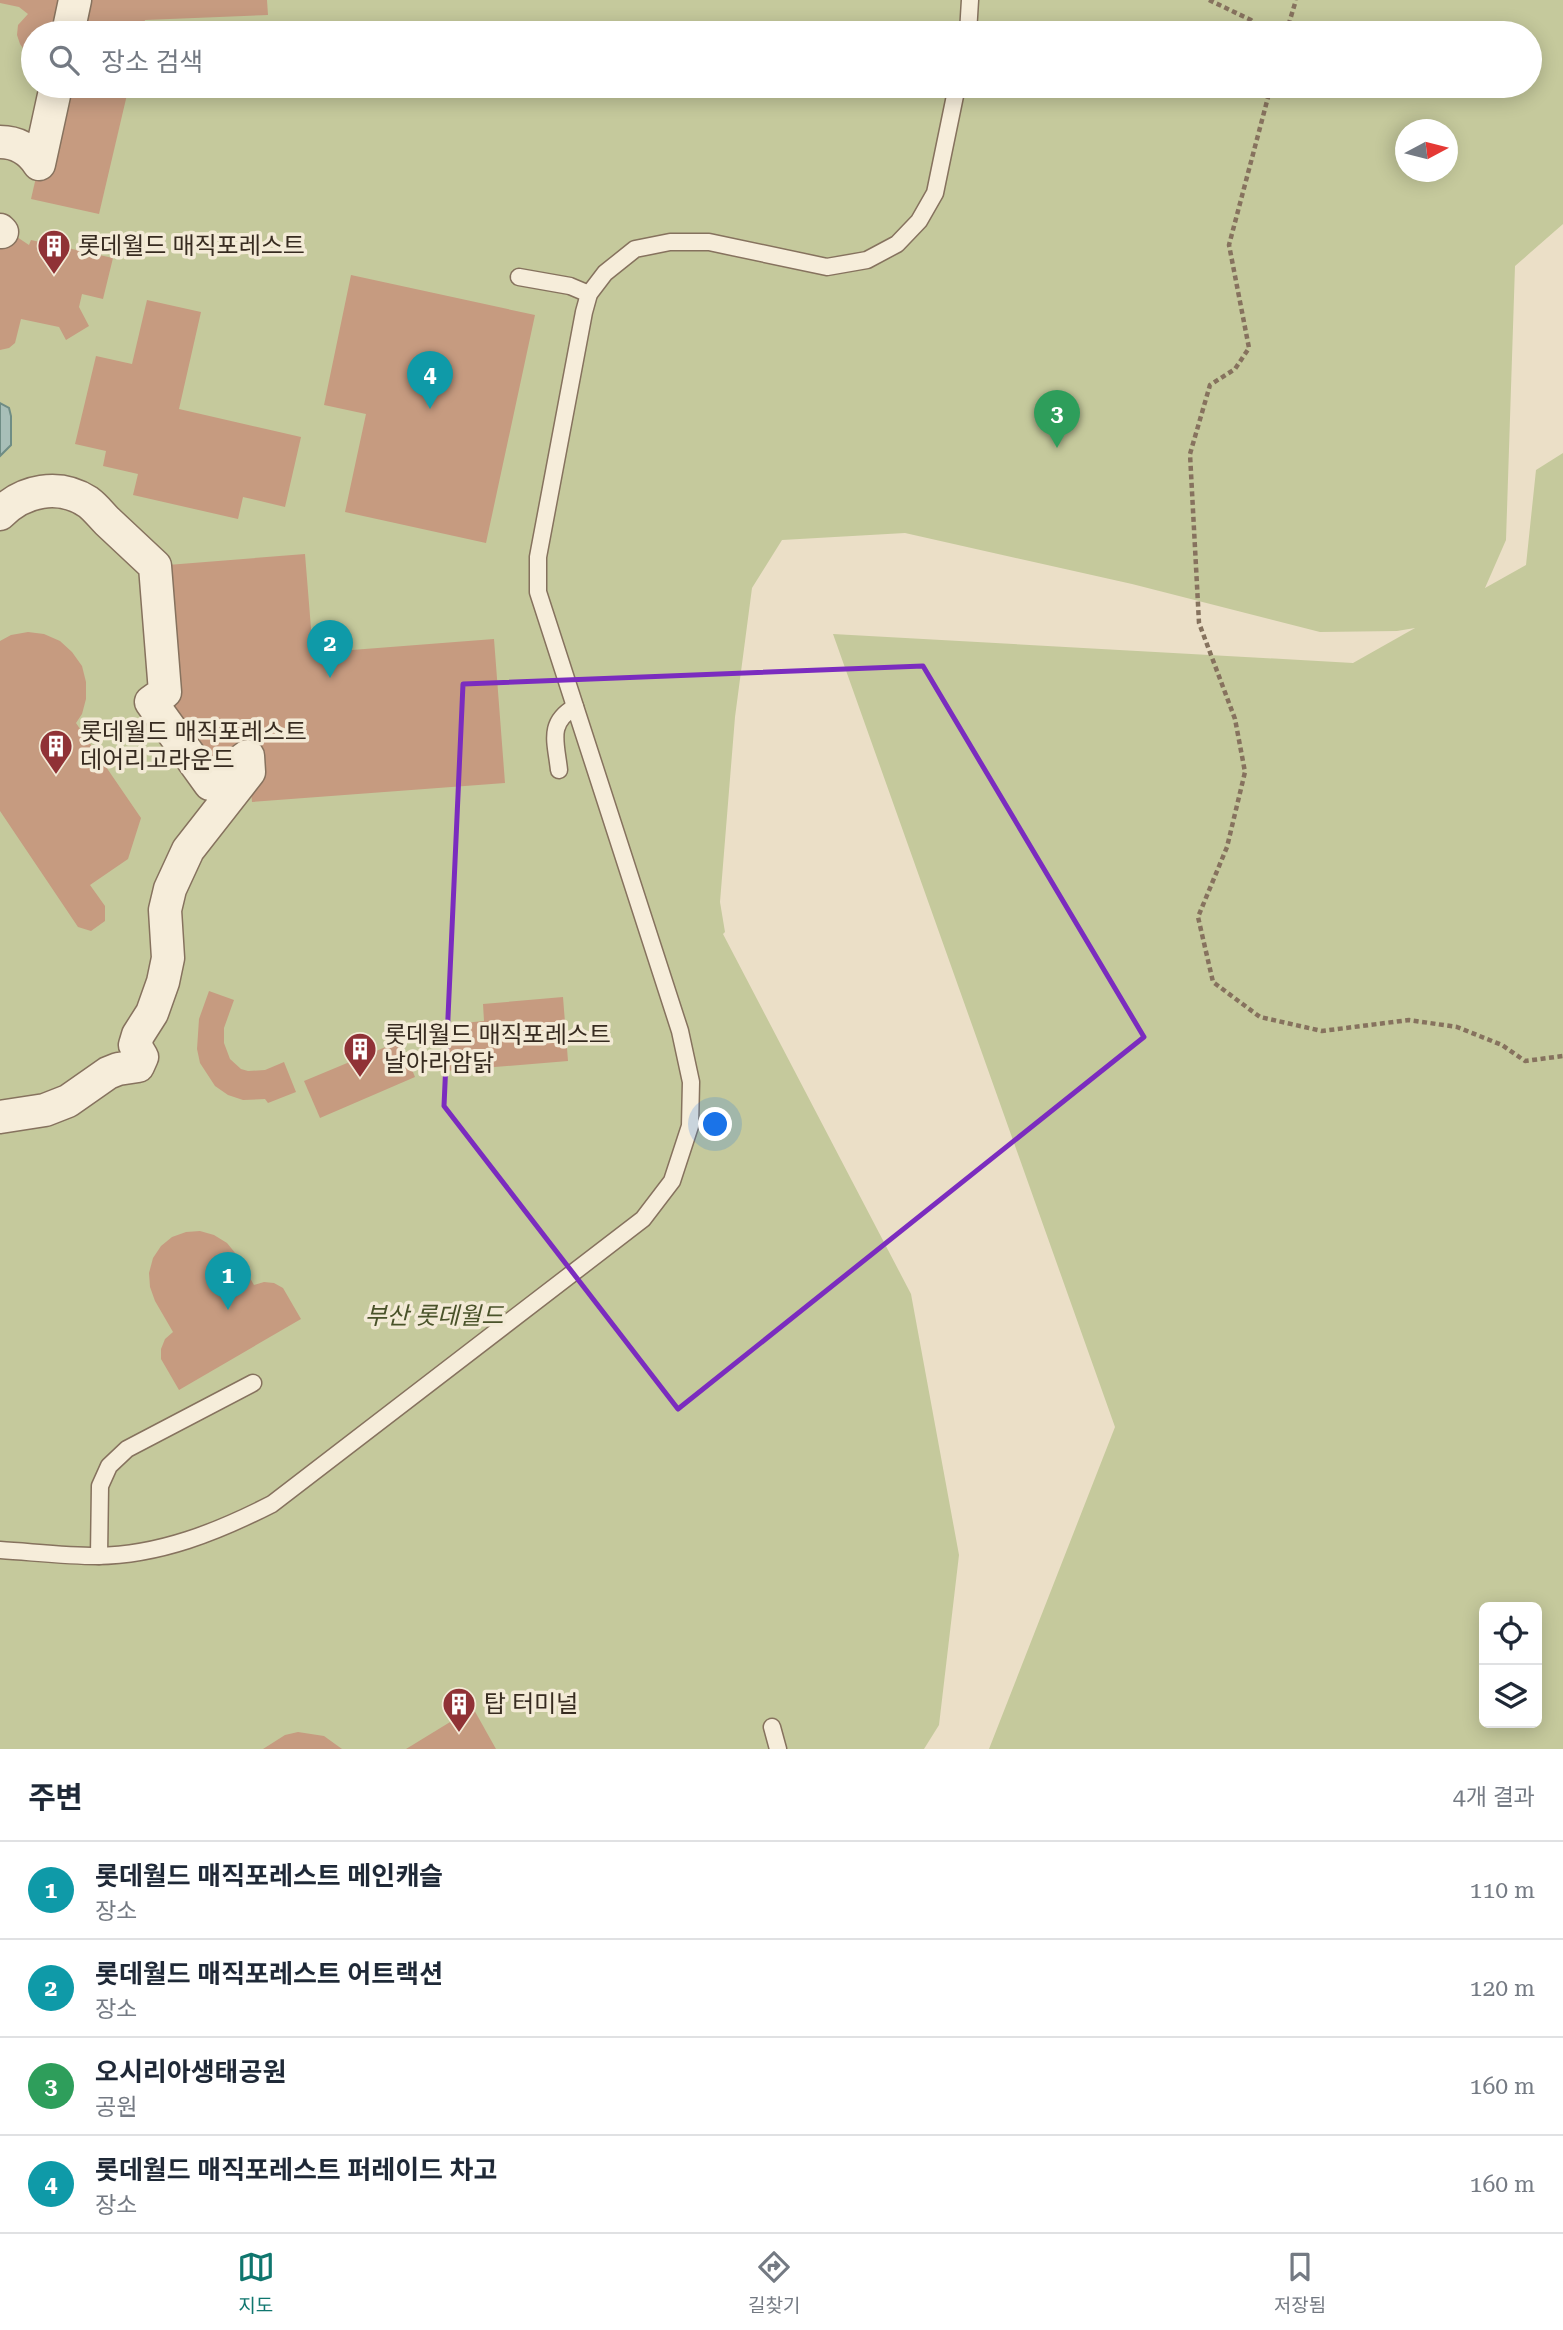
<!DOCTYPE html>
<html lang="ko">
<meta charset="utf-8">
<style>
:root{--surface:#fff;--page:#f2f2f3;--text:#1f2937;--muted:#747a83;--line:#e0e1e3;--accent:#0f766e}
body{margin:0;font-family:"Roboto Serif","Noto Sans KR",serif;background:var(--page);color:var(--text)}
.controls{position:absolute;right:21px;bottom:21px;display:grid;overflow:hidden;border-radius:10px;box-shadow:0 4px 18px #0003}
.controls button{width:63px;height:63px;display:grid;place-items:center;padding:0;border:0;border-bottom:2px solid var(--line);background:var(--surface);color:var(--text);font:35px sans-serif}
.compass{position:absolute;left:1395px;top:119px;width:63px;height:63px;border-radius:50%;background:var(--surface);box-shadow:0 4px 18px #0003;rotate:83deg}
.you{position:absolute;left:716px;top:1125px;width:24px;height:24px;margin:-18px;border:5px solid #fff;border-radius:50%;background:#1a73e8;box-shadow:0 0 0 10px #1a73e833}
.badge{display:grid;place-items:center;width:46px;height:46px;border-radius:50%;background:var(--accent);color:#fff;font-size:23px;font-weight:700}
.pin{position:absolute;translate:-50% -58px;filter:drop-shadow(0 2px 4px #0008)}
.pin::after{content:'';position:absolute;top:37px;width:24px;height:21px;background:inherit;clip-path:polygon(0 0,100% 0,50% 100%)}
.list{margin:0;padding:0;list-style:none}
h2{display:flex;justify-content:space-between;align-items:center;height:91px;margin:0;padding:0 28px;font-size:30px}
h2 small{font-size:23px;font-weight:400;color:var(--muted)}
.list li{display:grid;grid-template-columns:46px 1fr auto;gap:21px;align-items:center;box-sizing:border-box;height:98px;padding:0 28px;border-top:2px solid var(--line)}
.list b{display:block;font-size:26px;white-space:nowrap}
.list p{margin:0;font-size:23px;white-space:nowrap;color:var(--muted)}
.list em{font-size:23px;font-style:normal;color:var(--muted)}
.icon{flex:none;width:38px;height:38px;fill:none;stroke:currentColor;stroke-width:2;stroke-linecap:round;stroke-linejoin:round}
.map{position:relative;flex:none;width:1563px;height:1749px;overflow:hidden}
.search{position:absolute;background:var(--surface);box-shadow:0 4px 18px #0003;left:21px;right:21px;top:21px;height:77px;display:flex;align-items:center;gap:18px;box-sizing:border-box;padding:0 24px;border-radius:38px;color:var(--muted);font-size:26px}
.sheet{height:483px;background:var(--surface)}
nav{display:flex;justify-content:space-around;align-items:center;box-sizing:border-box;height:98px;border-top:2px solid var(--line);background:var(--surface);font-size:19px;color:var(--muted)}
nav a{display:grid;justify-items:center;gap:4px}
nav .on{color:var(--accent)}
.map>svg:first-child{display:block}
.green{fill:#c5c99c;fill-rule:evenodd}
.water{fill:#a8bfb8;stroke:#6f8d85;stroke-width:2}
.building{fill:#c69b80}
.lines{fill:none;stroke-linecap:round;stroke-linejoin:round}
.lane-casing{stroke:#86725e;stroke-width:19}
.street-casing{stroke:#86725e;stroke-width:35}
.path{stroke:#86725e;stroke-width:4.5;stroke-dasharray:5 3.5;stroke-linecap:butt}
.lane{stroke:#f6edda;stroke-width:16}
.street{stroke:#f6edda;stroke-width:32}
.marked{fill:none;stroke:#7b2cbf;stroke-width:5;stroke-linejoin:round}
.labels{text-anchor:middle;stroke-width:7;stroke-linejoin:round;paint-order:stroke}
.poi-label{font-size:24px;fill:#372b20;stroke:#f3ead6;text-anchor:start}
.park-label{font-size:24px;font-style:italic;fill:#495229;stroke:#f3ead6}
</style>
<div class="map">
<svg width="1563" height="1749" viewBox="0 0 1563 1749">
<rect width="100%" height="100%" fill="#ebdfc7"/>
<path class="green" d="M0 0H1563V224L1515 266 1506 540 1485 588 1526 565 1536 470 1563 453V1749H989L1115 1427 833 634 1353 663 1415 628 1397 631 1320 632 1132 584 905 533 782 540 752 588 735 717 720 902 725 932 723 934 911 1294 959 1555 939 1725 924 1749H0ZM33 33H1530V86H33ZM1406 130H1448V172H1406ZM1484 1607H1537V1723H1484Z"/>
<polygon class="water" points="0,403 9,408 11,416 11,445 0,456"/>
<g class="building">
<polygon points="0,0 267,0 268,15 145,20 142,33 33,33 33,55 25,51 20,44 17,35 18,25 28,14 19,7 0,3"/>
<polygon points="57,86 129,86 99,214 31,199"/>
<polygon points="0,232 11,233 29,245 31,240 113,258 103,299 82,294 79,307 89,326 66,340 59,327 21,319 15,343 9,348 0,350"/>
<polygon points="351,275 535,315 486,543 345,512 366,414 324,405"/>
<polygon points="147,300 201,312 179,409 301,437 285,507 243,497 238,519 133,495 138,474 103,466 106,451 75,444 96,356 132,364"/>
<polygon points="305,554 313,653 494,639 505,783 252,802 248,756 210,784 151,702 155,566"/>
<polygon points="28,632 44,634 60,641 72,652 82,666 86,682 86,699 82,714 76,723 141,818 128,859 90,885 105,906 105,921 91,931 78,927 0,811 0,641 11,635"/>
<polygon points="209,991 234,1000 224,1028 224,1043 230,1059 241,1069 248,1071 265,1070 284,1062 296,1092 268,1103 265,1099 243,1100 228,1095 215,1086 200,1063 197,1049 199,1019"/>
<polygon points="563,997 568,1061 446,1071 443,1025 484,1021 483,1004"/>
<polygon points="400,1041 415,1077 320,1118 304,1081"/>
<polygon points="200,1231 214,1235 227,1243 236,1254 254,1285 264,1282 274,1283 283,1288 301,1319 179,1390 161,1359 161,1349 165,1339 173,1332 155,1301 150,1287 149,1273 153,1258 161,1246 172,1237 186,1232"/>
<polygon points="473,1708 496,1749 406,1749"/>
<polygon points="298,1732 324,1736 342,1749 263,1749 285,1735"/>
</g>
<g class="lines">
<defs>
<g id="lane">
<polyline points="968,33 970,0"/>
<polyline points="519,277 570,286 589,294"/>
<path d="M559 770C556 742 547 723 575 707"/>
<path d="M0 1550C32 1552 65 1556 97 1556 160 1555 217 1532 272 1504L643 1219 672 1181 690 1126 691 1082 680 1031 538 592V557L584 312 589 294 605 273 635 249 670 242H709L827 267 867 260 897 244 919 221 935 193 957 86"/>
<polyline points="99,1556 100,1486 109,1466 127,1449 253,1383"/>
<polyline points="772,1727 778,1749"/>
</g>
<g id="street">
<polyline points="68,33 75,0"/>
<path d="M0 142C17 142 30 150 39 164L56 86"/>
<polyline points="0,230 2,232 0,232"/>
<path d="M0 514C23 490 59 483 88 502 95 507 101 515 107 521 123 536 139 551 155 566L165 692 151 702 210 784 248 756 249 772 188 850 170 889 165 910 168 958 163 982 152 1013 138 1035 135 1045 142 1057 138 1066 118 1069 108 1073 68 1101 45 1110 0 1117"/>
</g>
</defs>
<use href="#lane" class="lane-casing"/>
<use href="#street" class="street-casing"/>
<g class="path">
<polyline points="1209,0 1251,20 1264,33"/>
<polyline points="1286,33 1296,0"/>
<polyline points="1271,86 1229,245 1249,348 1235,369 1210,385 1190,454 1199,623 1235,719 1245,772 1227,847 1198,917 1213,982 1260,1017 1322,1031 1409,1020 1457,1027 1502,1045 1525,1061 1563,1056"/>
</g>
<use href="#lane" class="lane"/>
<use href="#street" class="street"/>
</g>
<path class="marked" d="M923 666 1144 1037 678 1409 444 1106 463 684Z"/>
<defs>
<symbol id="building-pin" viewBox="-11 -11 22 30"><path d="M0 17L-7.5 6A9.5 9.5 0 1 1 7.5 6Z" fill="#903236" stroke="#f3ead6"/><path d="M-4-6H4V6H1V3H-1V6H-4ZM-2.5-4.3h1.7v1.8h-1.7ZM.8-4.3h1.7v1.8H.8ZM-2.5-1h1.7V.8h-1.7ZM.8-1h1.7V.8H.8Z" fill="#fff"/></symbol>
</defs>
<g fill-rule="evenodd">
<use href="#building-pin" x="35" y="227" width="38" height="52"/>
<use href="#building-pin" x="37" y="727" width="38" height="52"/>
<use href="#building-pin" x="341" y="1030" width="38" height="52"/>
<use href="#building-pin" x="440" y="1685" width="38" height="52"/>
</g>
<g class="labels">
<g class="poi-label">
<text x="78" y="254">롯데월드 매직포레스트</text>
<text x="80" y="740">롯데월드 매직포레스트<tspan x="80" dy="28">데어리고라운드</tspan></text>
<text x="384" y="1043">롯데월드 매직포레스트<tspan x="384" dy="28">날아라암닭</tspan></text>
<text x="484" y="1712">탑 터미널</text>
</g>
<g class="park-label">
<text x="434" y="1324">부산 롯데월드</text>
</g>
</g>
</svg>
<div class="controls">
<button><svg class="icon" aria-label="locate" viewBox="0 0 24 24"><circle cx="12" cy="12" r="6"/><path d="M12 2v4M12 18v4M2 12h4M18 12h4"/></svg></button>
<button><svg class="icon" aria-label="layers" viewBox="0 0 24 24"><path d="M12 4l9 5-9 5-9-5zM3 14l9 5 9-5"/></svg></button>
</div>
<svg class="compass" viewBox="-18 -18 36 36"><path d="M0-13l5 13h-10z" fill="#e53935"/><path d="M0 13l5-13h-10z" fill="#747a83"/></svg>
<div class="you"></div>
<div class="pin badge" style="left:228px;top:1310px;background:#0f9aa8">1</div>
<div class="pin badge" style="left:330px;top:678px;background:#0f9aa8">2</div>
<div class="pin badge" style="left:1057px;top:448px;background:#2e9e5b">3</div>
<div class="pin badge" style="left:430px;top:409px;background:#0f9aa8">4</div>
<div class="search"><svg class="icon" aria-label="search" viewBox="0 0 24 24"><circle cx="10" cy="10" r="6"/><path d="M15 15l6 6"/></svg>장소 검색</div>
</div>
<section class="sheet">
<h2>주변<small>4개 결과</small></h2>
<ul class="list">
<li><span class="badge" style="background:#0f9aa8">1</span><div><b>롯데월드 매직포레스트 메인캐슬</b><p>장소</p></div><em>110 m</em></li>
<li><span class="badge" style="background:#0f9aa8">2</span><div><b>롯데월드 매직포레스트 어트랙션</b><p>장소</p></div><em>120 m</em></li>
<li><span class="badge" style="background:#2e9e5b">3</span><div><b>오시리아생태공원</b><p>공원</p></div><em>160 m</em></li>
<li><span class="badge" style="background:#0f9aa8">4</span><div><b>롯데월드 매직포레스트 퍼레이드 차고</b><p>장소</p></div><em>160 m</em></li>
</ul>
</section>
<nav>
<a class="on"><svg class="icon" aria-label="map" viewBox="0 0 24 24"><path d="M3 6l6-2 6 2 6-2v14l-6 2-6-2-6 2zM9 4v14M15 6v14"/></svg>지도</a>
<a><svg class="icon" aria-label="directions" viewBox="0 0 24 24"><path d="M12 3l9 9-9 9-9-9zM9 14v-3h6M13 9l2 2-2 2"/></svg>길찾기</a>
<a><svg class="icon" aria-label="saved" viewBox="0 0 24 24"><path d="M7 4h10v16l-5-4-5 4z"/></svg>저장됨</a>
</nav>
